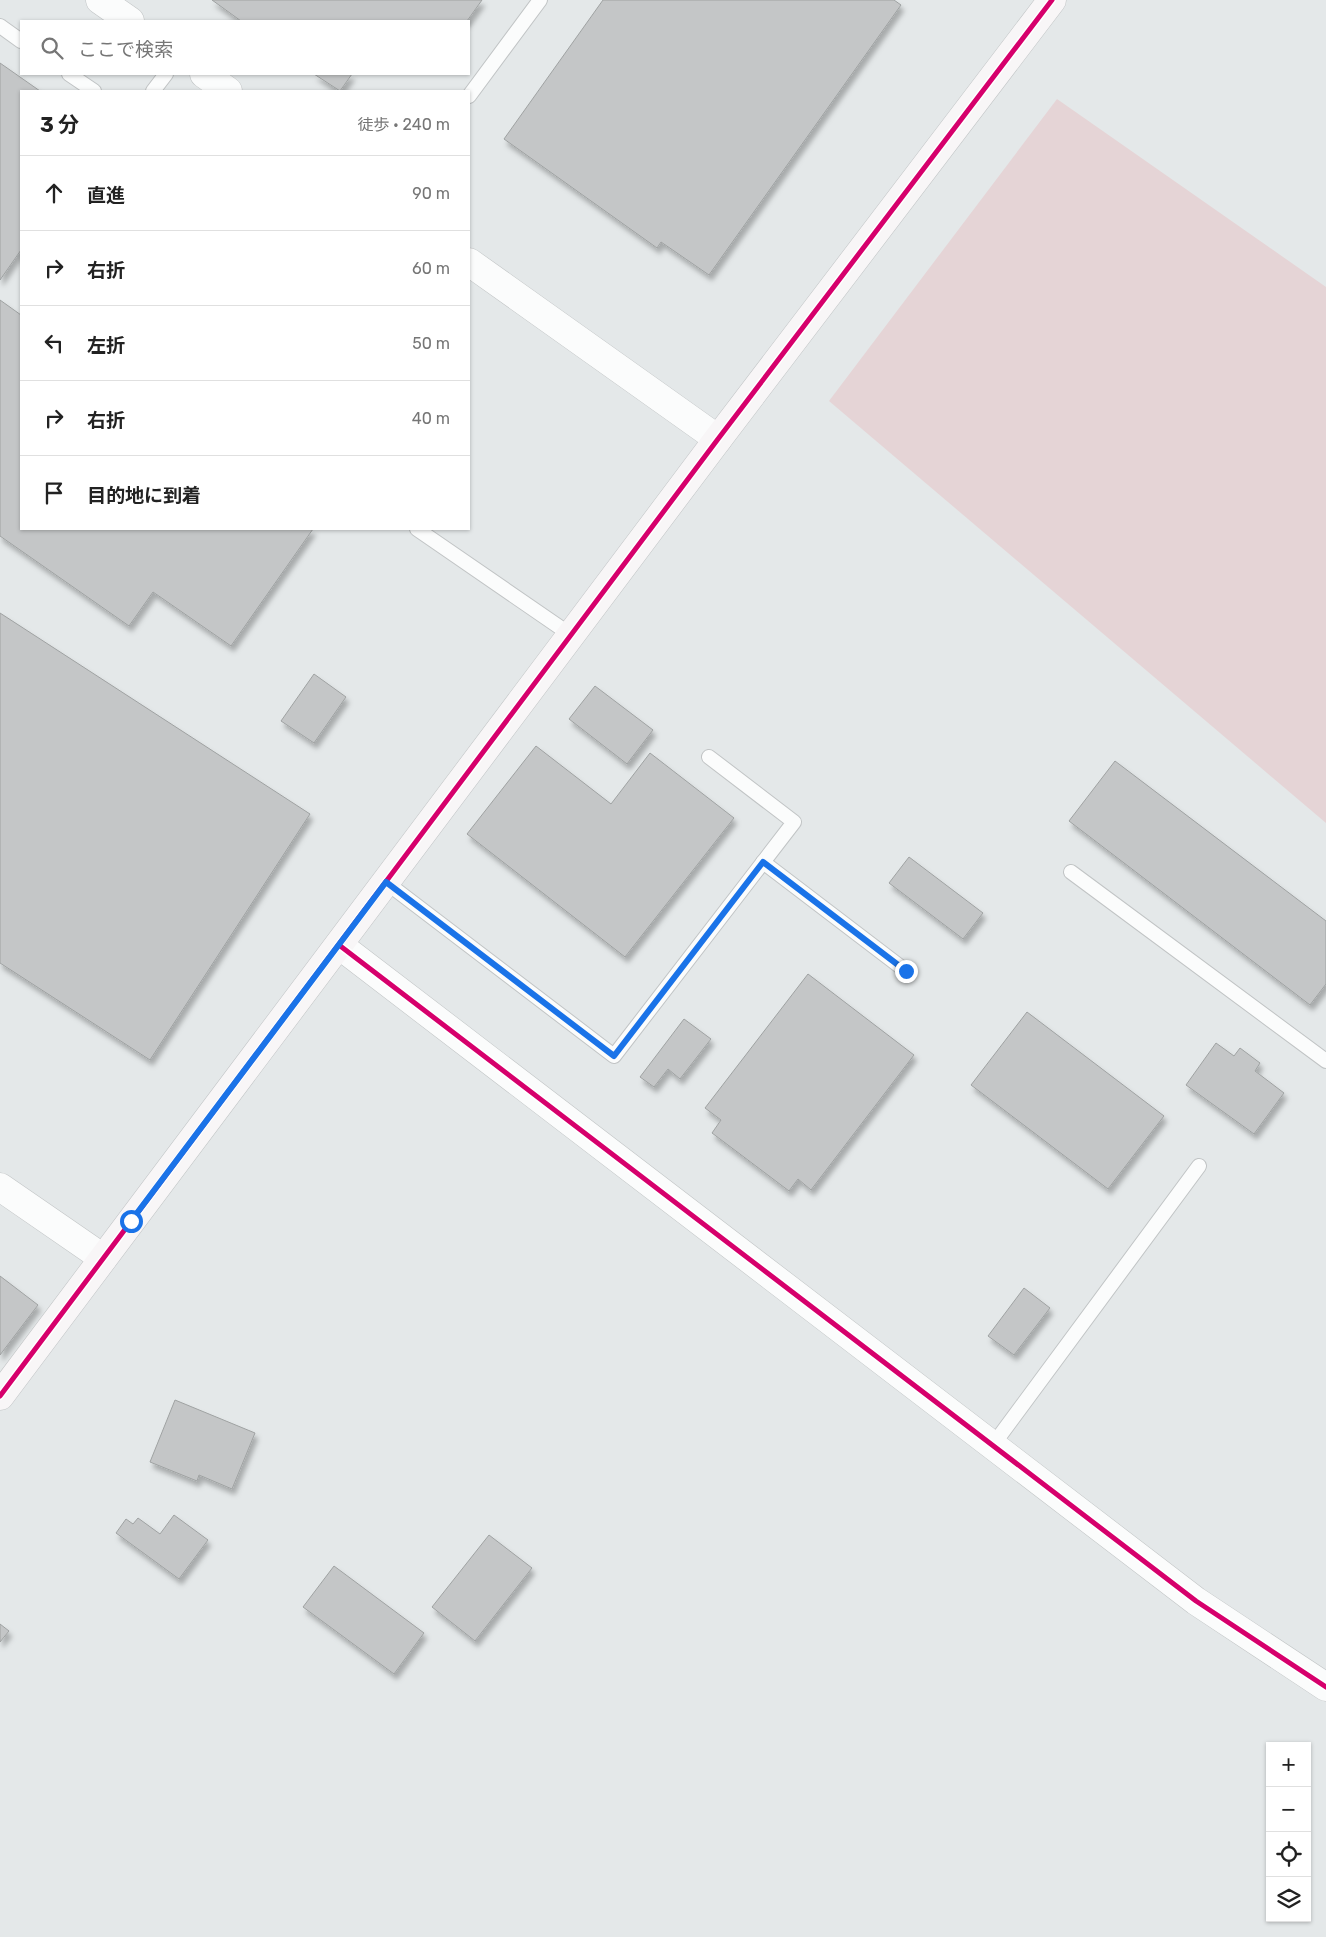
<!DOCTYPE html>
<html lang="ja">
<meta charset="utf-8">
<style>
:root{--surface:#fff;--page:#f6f6f6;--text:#222;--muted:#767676;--line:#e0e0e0}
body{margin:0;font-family:Rubik,"Noto Sans JP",sans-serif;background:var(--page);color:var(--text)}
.controls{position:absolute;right:15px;bottom:15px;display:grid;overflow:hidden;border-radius:0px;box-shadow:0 1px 4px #0004}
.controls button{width:45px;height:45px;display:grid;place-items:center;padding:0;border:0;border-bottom:1px solid var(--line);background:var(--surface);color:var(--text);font:25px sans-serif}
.stop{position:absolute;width:15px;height:15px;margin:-11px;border:4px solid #1a73e8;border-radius:50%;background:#fff}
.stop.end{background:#1a73e8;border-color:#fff;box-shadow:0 1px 5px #0008}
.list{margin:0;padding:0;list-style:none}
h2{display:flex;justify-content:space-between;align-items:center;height:65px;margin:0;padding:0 20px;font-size:21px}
h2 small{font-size:16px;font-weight:400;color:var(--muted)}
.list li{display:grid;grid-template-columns:32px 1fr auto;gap:15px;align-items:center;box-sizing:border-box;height:75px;padding:0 20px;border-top:1px solid var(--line)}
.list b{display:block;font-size:19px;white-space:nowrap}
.list em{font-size:16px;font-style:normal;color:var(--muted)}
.icon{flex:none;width:28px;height:28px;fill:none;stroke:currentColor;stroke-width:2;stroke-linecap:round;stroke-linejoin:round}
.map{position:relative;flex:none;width:1326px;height:1937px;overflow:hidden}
.search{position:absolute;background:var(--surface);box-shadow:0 1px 4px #0004;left:20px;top:20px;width:450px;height:55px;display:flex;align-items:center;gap:12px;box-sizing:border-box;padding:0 18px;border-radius:0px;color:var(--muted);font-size:19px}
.panel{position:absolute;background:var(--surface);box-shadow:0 1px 4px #0004;left:20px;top:90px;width:450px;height:440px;border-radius:0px}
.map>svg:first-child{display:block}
.green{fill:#e5d4d6}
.building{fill:#c4c6c7;stroke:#9fa2a2;filter:url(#shadow)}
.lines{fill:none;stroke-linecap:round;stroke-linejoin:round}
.lane-casing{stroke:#c1c4c5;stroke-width:16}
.street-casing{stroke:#c1c4c5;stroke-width:29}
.secondary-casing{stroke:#c1c4c5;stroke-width:29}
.lane{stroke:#fbfcfc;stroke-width:14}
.street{stroke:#fbfcfc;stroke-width:28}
.secondary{stroke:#f8f6f7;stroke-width:28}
.cycleway-casing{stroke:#fff;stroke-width:8}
.cycleway{stroke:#d6006c;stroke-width:5}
.route{stroke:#1a73e8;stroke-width:6}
</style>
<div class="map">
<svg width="1326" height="1937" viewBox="0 0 1326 1937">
<defs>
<filter id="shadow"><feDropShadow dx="3" dy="5.5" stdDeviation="2.5" flood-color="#0004"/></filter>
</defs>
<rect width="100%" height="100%" fill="#e4e8e9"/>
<polygon class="green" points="1057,99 1326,287 1326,823 829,401"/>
<g class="building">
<polygon points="212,0 482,0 467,21 241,21"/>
<polygon points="603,0 894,0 901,5 709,275 661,242 657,248 504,139"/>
<polygon points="0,63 40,91 21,91 21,250 0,280"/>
<polygon points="314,74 352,74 340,91"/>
<polygon points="0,300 21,315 21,529 313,529 231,646 153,592 129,626 0,536"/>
<polygon points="0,613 310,814 150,1060 0,963"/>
<polygon points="314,674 346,697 314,743 281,721"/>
<polygon points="595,686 653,730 627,764 569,719"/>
<polygon points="536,746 611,804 650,753 734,818 625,957 467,834"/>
<polygon points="1115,761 1326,921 1326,984 1310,1005 1069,821"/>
<polygon points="909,857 983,913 963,939 889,883"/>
<polygon points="808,974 914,1055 811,1190 798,1179 789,1191 712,1133 721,1120 705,1108"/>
<polygon points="1027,1012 1164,1116 1108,1189 971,1085"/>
<polygon points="684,1019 711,1039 680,1079 668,1069 654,1087 640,1077"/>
<polygon points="1216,1043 1234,1056 1240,1048 1260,1063 1255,1071 1284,1093 1254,1134 1186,1085"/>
<polygon points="0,1276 38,1305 0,1355"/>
<polygon points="1024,1288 1050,1308 1014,1355 988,1336"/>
<polygon points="175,1400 255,1433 232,1489 199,1475 197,1481 150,1462"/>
<polygon points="174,1515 208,1540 179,1579 116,1533 126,1519 133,1524 138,1518 160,1534"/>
<polygon points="489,1535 532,1568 475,1641 432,1607"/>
<polygon points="334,1566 424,1633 394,1674 303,1607"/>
<polygon points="0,1624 9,1631 0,1642"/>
</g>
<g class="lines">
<defs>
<g id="lane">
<polyline points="0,26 21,41"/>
<polyline points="69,74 94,91"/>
<polyline points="153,91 166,74"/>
<polyline points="469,96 540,0"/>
<polyline points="417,529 571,635"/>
<polyline points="763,862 906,971"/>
<polyline points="1071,872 1326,1061"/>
<polyline points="387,883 614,1056 794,822 709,757"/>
<polyline points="993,1445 1199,1166"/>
</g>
<g id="street">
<polyline points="100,0 130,21"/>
<polyline points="204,74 228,91"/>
<polyline points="469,262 718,439"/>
<polyline points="339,945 1196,1601 1326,1687"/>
<polyline points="0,1187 103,1258"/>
</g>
<polyline id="secondary" points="0,1396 718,439 1052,0"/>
</defs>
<use href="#lane" class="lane-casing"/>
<use href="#street" class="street-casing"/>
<use href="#secondary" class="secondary-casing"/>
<use href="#lane" class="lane"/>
<use href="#street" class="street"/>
<use href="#secondary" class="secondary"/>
<defs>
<g id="cycleway">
<polyline points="339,945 1196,1601 1326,1687"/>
<polyline points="0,1396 718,439 1052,0"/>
</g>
</defs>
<use href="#cycleway" class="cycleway-casing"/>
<use href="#cycleway" class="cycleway"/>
</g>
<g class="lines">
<polyline class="route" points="131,1221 386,882 614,1056 763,862 906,971"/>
</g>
</svg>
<div class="controls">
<button>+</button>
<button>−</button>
<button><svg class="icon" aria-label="locate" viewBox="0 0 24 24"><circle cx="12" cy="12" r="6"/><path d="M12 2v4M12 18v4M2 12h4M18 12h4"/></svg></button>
<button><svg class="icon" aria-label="layers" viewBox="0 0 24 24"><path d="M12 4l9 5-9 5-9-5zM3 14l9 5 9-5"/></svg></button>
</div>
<div class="stop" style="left:131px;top:1221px"></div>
<div class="stop end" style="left:906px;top:971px"></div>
<div class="search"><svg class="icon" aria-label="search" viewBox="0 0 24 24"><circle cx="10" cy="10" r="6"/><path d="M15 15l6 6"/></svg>ここで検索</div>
<section class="panel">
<h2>3 分<small>徒歩 · 240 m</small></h2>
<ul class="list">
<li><svg class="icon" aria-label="ahead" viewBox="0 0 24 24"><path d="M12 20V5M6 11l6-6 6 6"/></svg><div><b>直進</b></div><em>90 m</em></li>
<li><svg class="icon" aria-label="right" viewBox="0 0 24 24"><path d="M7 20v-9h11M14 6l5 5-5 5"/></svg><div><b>右折</b></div><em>60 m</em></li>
<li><svg class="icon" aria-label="left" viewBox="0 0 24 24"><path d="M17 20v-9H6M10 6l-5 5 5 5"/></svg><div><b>左折</b></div><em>50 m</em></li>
<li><svg class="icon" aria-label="right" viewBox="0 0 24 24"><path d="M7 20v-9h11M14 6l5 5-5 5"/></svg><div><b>右折</b></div><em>40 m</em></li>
<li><svg class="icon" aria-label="arrive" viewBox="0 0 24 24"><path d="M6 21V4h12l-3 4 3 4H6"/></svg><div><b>目的地に到着</b></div></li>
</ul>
</section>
</div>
